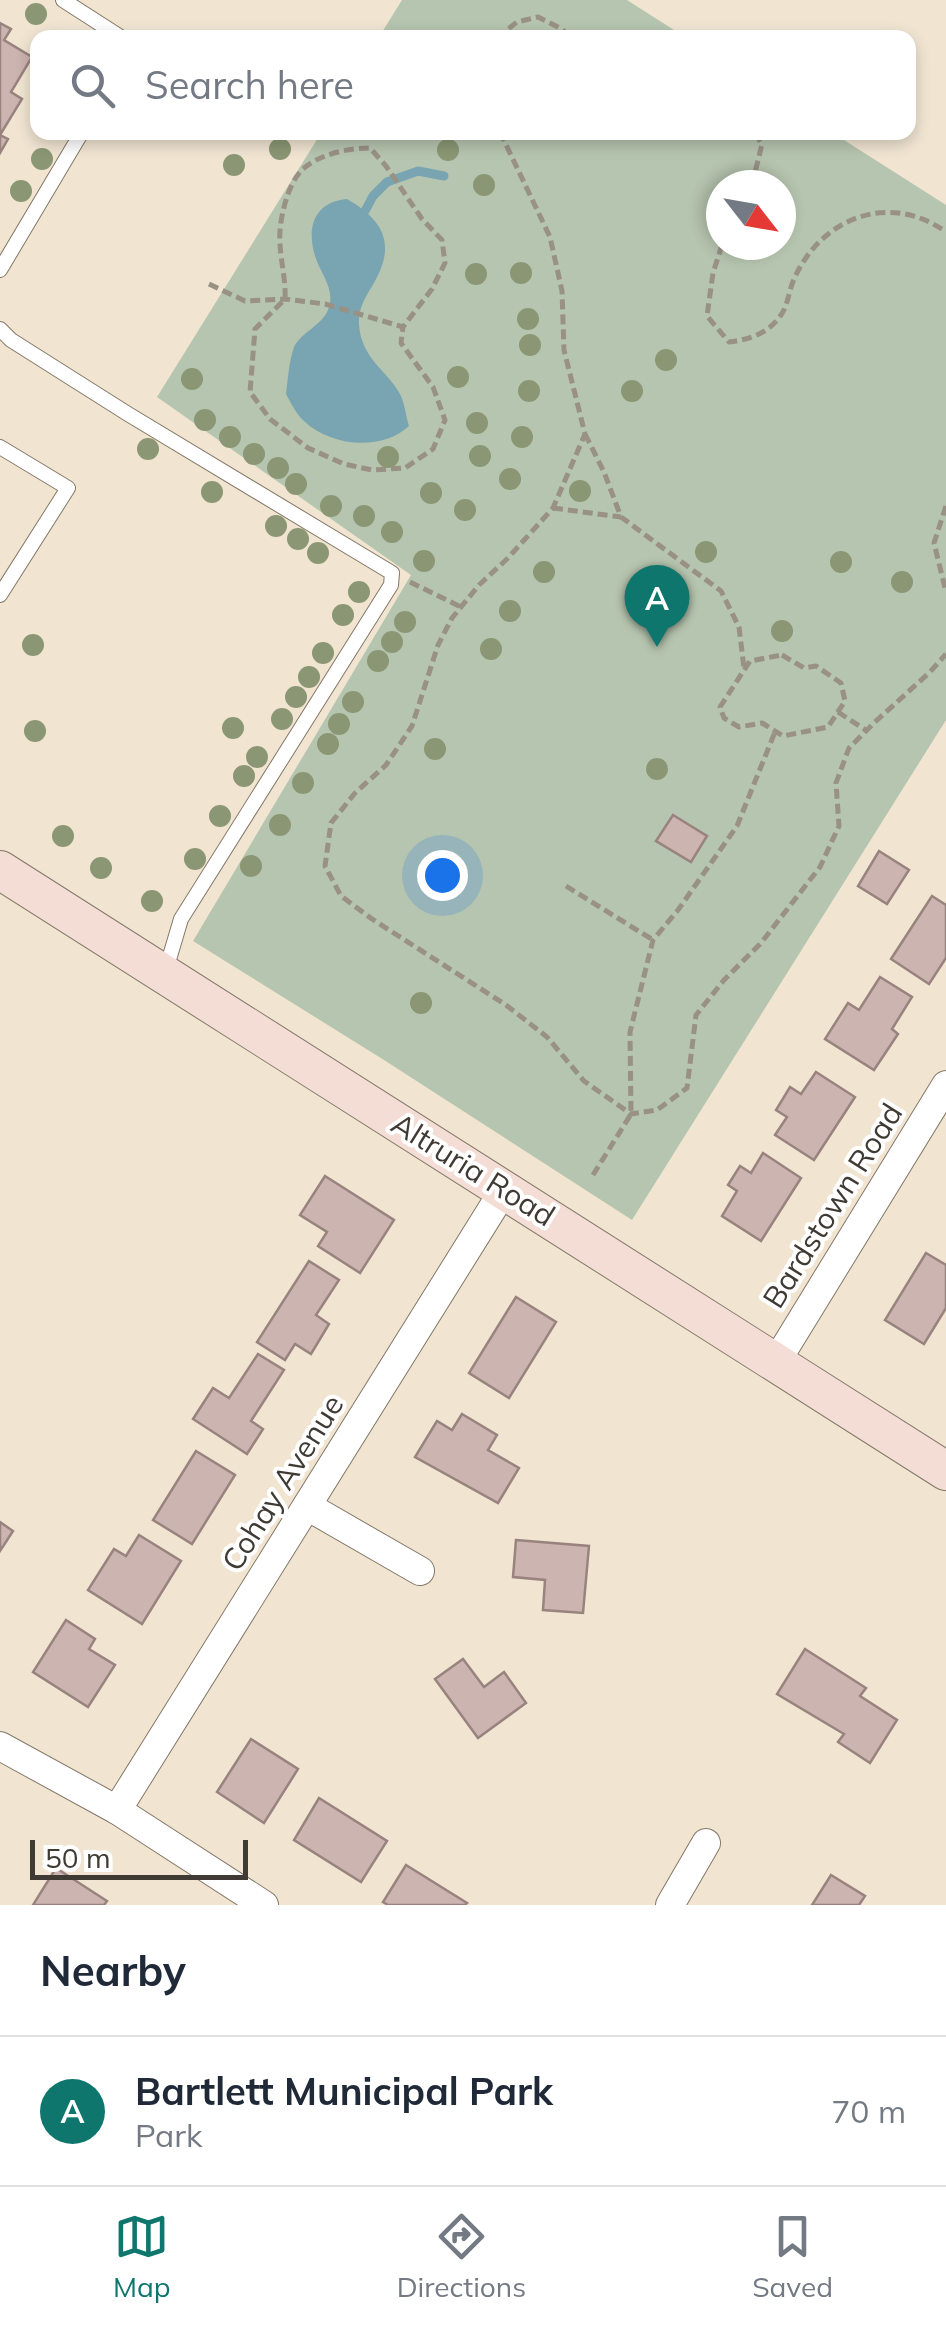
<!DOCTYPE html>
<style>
:root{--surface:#fff;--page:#f2f2f3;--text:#1f2937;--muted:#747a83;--line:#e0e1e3;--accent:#0f766e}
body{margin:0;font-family:Mulish,sans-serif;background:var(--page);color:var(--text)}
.compass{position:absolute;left:706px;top:170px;width:90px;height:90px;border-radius:50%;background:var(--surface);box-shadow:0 5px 15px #0003;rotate:121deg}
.scale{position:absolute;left:30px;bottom:25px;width:218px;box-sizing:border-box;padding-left:10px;border:5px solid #3f3a33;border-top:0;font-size:28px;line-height:35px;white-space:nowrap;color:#3f3a33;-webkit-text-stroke:8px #fff;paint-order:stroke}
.you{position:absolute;left:442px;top:875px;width:35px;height:35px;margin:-25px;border:8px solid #fff;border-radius:50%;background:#1a73e8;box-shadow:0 0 0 15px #1a73e833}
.badge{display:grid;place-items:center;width:65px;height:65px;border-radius:50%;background:var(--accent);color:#fff;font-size:32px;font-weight:700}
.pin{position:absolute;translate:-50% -82px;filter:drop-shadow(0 2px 5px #0008)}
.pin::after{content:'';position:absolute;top:52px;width:35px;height:30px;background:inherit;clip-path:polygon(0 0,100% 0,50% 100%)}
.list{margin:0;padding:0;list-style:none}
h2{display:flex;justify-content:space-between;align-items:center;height:130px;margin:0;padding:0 40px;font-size:42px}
h2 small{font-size:32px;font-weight:400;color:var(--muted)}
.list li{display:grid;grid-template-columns:65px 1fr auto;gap:30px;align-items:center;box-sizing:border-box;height:150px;padding:0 40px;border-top:2px solid var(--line)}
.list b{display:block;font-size:38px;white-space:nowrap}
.list p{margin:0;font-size:32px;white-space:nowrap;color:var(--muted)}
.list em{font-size:32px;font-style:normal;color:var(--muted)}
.icon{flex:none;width:55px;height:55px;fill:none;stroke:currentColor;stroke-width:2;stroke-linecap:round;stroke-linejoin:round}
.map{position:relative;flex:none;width:946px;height:1905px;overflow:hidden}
.search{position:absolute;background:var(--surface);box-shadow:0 5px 15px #0003;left:30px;right:30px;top:30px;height:110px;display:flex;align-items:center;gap:25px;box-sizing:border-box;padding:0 35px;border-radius:20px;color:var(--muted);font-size:38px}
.sheet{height:280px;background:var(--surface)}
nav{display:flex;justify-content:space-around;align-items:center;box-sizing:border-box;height:140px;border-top:2px solid var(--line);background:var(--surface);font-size:28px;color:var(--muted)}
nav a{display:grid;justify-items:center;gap:5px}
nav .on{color:var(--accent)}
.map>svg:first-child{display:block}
.green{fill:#b6c5af;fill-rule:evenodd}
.water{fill:#79a4b1}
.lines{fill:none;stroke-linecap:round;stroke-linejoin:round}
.stream{stroke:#79a4b1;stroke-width:9}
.building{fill:#ccb4b0;stroke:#99837f;stroke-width:2.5}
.lane-casing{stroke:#837868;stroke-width:16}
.street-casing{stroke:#837868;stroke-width:30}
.secondary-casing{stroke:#837868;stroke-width:40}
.path{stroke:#999184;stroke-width:5;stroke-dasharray:10 5;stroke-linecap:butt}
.lane{stroke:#fff;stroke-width:14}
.street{stroke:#fff;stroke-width:28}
.secondary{stroke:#f3ddd5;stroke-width:38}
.tree{fill:#8b9774}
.labels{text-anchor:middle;stroke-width:8;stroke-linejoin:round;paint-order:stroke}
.street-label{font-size:30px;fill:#3f3a33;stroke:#fff}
</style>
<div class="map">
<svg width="946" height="1905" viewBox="0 0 946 1905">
<rect width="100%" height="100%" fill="#f1e5d2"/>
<g class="green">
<polygon points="402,0 627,0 685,37 379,37"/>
<path d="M321 133H833L946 205V720L632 1220 384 1060 193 941 411 575 157 397ZM721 185H781V245H721Z"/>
</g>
<path class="water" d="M347 199C383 220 396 243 375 281 367 295 358 307 359 324 361 360 389 371 401 396 405 405 406 417 409 426 381 452 330 446 304 421 296 414 291 403 286 394 288 379 289 361 294 347 302 331 324 325 329 307 335 288 320 273 315 256 306 226 315 202 347 199Z"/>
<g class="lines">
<polyline class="stream" points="365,211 373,196 387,182 418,171 444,176"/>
</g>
<g class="building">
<polygon points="0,23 11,29 4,40 32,57 11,92 22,99 0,135 8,139 0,153"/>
<polygon points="673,815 707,836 691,862 656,841"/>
<polygon points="879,851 909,870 887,904 858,886"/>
<polygon points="932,896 946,905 946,958 929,984 891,959"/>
<polygon points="880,977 912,997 892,1029 898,1034 874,1070 825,1039 848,1003 859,1010"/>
<polygon points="816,1072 855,1097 814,1160 775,1135 787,1117 776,1110 790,1087 801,1094"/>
<polygon points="763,1153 801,1178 761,1241 722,1216 737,1191 728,1185 740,1166 751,1173"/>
<polygon points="325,1176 394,1220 360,1273 318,1246 327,1232 300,1215"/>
<polygon points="926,1253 946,1265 946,1308 924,1344 885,1320"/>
<polygon points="309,1261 339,1280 316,1315 329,1324 311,1354 295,1344 285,1360 257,1342"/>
<polygon points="516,1297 556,1322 509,1398 469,1373"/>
<polygon points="258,1354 284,1370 251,1421 263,1429 247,1454 193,1419 213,1388 229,1398"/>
<polygon points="462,1414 497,1435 488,1450 519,1468 498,1503 415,1457 437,1421 452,1430"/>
<polygon points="196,1451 235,1475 192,1544 153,1520"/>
<polygon points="0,1522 13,1531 0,1551"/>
<polygon points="139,1535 181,1561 142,1624 88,1590 114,1549 126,1556"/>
<polygon points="516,1540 589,1546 583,1613 543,1610 545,1580 513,1577"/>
<polygon points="66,1620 95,1639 89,1649 115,1665 88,1707 33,1672"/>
<polygon points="805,1649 866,1688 860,1696 897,1720 870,1763 838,1742 844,1734 777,1694"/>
<polygon points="463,1659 484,1687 504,1672 526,1703 478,1738 435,1679"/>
<polygon points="251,1739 298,1769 264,1823 217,1792"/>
<polygon points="319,1798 387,1841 361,1882 294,1840"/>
<polygon points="406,1865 467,1903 465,1905 388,1905 383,1902"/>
<polygon points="56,1868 107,1901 104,1905 33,1905"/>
<polygon points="831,1875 865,1896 859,1905 812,1905"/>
</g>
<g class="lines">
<defs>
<g id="lane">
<polyline points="63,0 122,38"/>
<polyline points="0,270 82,132"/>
<polyline points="0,329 11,340 128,414 392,573 391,585 181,919 165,973"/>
<polyline points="0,447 68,488 0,595"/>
</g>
<g id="street">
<polyline points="776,1362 946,1085"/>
<polyline points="307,1506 420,1571"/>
<polyline points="0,1746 117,1810 264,1905"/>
<polyline points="117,1810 504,1190"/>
<polyline points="670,1905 706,1843"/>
</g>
<polyline id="secondary" points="0,870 946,1471"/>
</defs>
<use href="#lane" class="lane-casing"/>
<use href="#street" class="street-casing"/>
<use href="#secondary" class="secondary-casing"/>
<g class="path">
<polyline points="497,38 517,22 538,17 562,29 570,38"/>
<polyline points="500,132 550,237 562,291 564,350 585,434 553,508 508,558 479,585 452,618 438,645 412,726 386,765 355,793 331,823 325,866 341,896 372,919 506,1005 547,1037 584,1081 631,1114 657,1110 687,1088 696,1015 724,980 761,943 820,867 839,826 836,783 849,748 875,722 930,672 946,654"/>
<polyline points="752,185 762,144 754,132"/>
<path d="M722 245 713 273 707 316 729 342C750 339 768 334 781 315 788 305 789 290 794 279 821 218 889 191 946 232"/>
<path d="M209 284 245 301 285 299 325 304 403 327 432 289 445 263 442 240 422 219 386 166 370 148C348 148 320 154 303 169 287 183 278 224 280 244 281 263 286 281 285 299L255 329 250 392 270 419 308 448 344 464 372 470 405 468 433 449 445 420 433 387 401 343 403 327"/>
<polyline points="585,434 604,472 621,517 721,591 739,627 744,668"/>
<polyline points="946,506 934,543 946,592"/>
<polyline points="553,508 621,517"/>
<polyline points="410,582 461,607"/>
<polygon points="782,655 804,668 816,666 841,683 845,701 828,727 783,736 762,723 739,727 724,718 720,707 750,661"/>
<polyline points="838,712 867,731"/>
<polyline points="566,886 653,940"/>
<polyline points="593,1175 631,1114 630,1032 653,940 678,910 737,826 775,732"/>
</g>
<use href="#lane" class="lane"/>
<use href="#street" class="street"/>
<use href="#secondary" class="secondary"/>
</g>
<g class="tree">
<circle cx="36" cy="14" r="11"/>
<circle cx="280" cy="149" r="11"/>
<circle cx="448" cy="150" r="11"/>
<circle cx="42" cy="159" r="11"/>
<circle cx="234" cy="165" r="11"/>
<circle cx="484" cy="185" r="11"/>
<circle cx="21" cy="191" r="11"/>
<circle cx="521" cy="273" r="11"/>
<circle cx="476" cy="274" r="11"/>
<circle cx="528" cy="319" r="11"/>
<circle cx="530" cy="345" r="11"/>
<circle cx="666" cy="360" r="11"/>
<circle cx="458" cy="377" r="11"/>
<circle cx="192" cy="379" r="11"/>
<circle cx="529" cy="391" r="11"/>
<circle cx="632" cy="391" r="11"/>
<circle cx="205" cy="420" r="11"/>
<circle cx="477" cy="423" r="11"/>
<circle cx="230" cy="437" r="11"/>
<circle cx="522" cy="437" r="11"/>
<circle cx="148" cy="449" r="11"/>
<circle cx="254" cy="454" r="11"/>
<circle cx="480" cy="456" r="11"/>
<circle cx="388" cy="457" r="11"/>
<circle cx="278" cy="468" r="11"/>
<circle cx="510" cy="479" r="11"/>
<circle cx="296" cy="484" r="11"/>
<circle cx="580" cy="491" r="11"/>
<circle cx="212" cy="492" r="11"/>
<circle cx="431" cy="493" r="11"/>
<circle cx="331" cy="506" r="11"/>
<circle cx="465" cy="510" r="11"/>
<circle cx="364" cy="516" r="11"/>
<circle cx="276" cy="526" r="11"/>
<circle cx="392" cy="532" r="11"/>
<circle cx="298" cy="539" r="11"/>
<circle cx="706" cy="552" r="11"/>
<circle cx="318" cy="553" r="11"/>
<circle cx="424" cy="561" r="11"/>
<circle cx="841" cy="562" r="11"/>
<circle cx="544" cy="572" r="11"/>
<circle cx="902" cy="582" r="11"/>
<circle cx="359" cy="592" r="11"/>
<circle cx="510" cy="611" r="11"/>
<circle cx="343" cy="615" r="11"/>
<circle cx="405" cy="622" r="11"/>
<circle cx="782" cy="631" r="11"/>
<circle cx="392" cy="642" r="11"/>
<circle cx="33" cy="645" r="11"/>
<circle cx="491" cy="649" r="11"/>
<circle cx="323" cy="653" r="11"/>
<circle cx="378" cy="661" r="11"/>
<circle cx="309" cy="677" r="11"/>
<circle cx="296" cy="697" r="11"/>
<circle cx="353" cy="702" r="11"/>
<circle cx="282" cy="719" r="11"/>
<circle cx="339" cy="724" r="11"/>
<circle cx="233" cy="728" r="11"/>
<circle cx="35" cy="731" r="11"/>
<circle cx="328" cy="744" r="11"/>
<circle cx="435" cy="749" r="11"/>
<circle cx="257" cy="757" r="11"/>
<circle cx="657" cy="769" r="11"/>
<circle cx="244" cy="776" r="11"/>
<circle cx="303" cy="783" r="11"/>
<circle cx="220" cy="816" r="11"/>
<circle cx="280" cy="825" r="11"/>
<circle cx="63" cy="836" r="11"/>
<circle cx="195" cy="859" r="11"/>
<circle cx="251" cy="866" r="11"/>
<circle cx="101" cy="868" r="11"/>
<circle cx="152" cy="901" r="11"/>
<circle cx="421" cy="1003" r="11"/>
</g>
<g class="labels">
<g class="street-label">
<text transform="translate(473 1170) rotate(32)" y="10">Altruria Road</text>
<text transform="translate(833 1206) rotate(-58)" y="10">Bardstown Road</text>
<text transform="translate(283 1483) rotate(-58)" y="10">Cohay Avenue</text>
</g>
</g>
</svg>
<svg class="compass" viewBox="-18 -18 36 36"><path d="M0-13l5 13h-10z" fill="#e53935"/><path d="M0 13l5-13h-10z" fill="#747a83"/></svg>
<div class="scale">50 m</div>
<div class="you"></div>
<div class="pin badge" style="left:657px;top:647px">A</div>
<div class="search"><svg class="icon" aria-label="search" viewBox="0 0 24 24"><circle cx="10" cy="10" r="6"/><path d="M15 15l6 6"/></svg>Search here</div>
</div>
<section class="sheet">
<h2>Nearby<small></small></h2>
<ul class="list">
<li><span class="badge">A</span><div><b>Bartlett Municipal Park</b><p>Park</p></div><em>70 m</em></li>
</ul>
</section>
<nav>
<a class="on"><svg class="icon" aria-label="map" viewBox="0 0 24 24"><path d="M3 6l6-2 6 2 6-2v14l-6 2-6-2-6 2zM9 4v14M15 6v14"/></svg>Map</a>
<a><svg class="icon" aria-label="directions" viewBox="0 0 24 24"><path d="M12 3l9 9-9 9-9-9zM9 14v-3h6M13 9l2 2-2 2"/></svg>Directions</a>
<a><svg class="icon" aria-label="saved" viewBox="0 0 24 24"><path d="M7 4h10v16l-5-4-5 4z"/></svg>Saved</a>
</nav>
